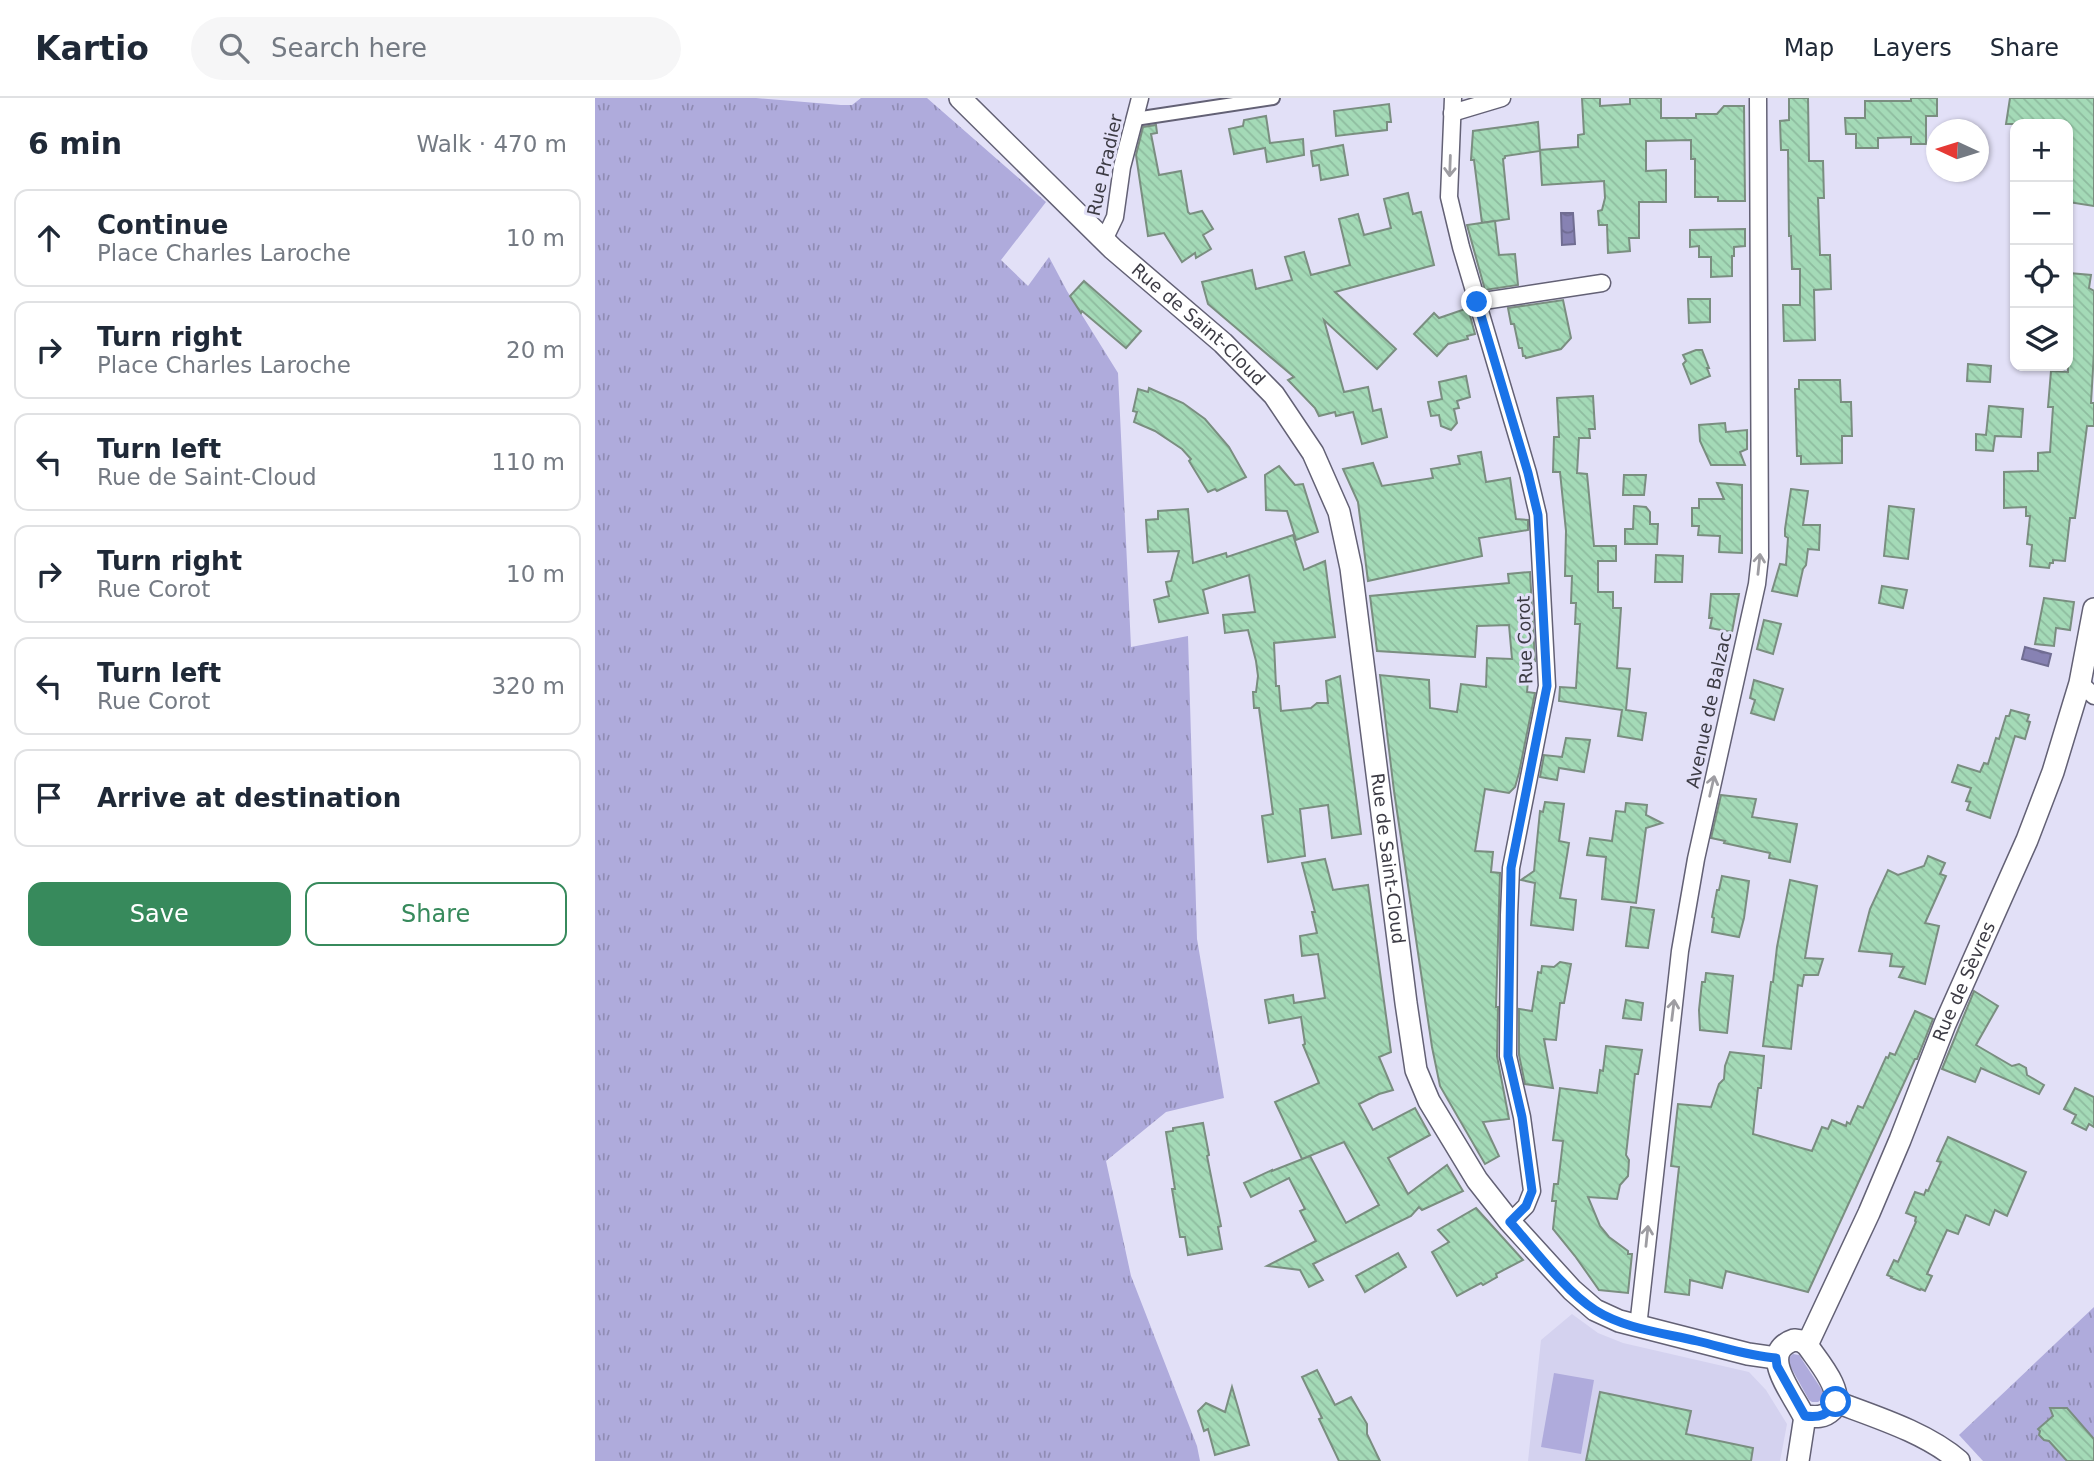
<!DOCTYPE html>
<meta charset="utf-8">
<style>
:root{--surface:#fff;--page:#f6f6f7;--text:#1f2937;--muted:#747a83;--line:#e0e1e3;--accent:#378a5c}
body{margin:0;font-family:"DejaVu Sans",sans-serif;background:var(--page);color:var(--text)}
.controls{position:absolute;right:21px;top:21px;display:grid;overflow:hidden;border-radius:14px;box-shadow:0 2px 5px #0004}
.controls button{width:63px;height:63px;display:grid;place-items:center;padding:0;border:0;border-bottom:2px solid var(--line);background:var(--surface);color:var(--text);font:35px sans-serif}
.compass{position:absolute;left:1331px;top:21px;width:63px;height:63px;border-radius:50%;background:var(--surface);box-shadow:0 2px 5px #0004;rotate:274deg}
.stop{position:absolute;width:21px;height:21px;margin:-16px;border:5px solid #1a73e8;border-radius:50%;background:#fff}
.stop.end{background:#1a73e8;border-color:#fff;box-shadow:0 2px 7px #0008}
.list{margin:0;padding:0;list-style:none}
h2{display:flex;justify-content:space-between;align-items:center;height:91px;margin:0;padding:0 28px;font-size:30px}
h2 small{font-size:23px;font-weight:400;color:var(--muted)}
.list li{display:grid;grid-template-columns:46px 1fr auto;gap:21px;align-items:center;box-sizing:border-box;height:98px;margin:0 14px 14px;padding:0 14px;border:2px solid var(--line);border-radius:14px}
.list b{display:block;font-size:26px;white-space:nowrap}
.list p{margin:0;font-size:23px;white-space:nowrap;color:var(--muted)}
.list em{font-size:23px;font-style:normal;color:var(--muted)}
.actions{display:flex;gap:14px;padding:21px 28px}
.actions a{flex:1;padding:16px 0;border:2px solid var(--accent);border-radius:14px;text-align:center;font-size:24px;color:var(--accent)}
.actions .main{background:var(--accent);color:#fff}
.icon{flex:none;width:38px;height:38px;fill:none;stroke:currentColor;stroke-width:2;stroke-linecap:round;stroke-linejoin:round}
.map{position:relative;flex:none;width:1499px;height:1363px;overflow:hidden}
header{display:flex;align-items:center;gap:42px;box-sizing:border-box;height:98px;padding:0 35px;background:var(--surface);border-bottom:2px solid var(--line)}
header strong{font-size:33px}
nav{display:flex;gap:38px;margin-inline-start:auto;font-size:24px}
.search{width:490px;height:63px;background:var(--page);display:flex;align-items:center;gap:18px;box-sizing:border-box;padding:0 24px;border-radius:38px;color:var(--muted);font-size:26px}
main{display:flex}
aside{flex:1;background:var(--surface)}
.map>svg:first-child{display:block}
.built{fill:#d4d2ef}
.grass{fill:#afabdc}
.park{fill:url(#park-tufts)}
.water{fill:url(#water-waves);stroke:#706d92;stroke-width:2}
.building{fill:url(#building-back-hatch);stroke:#7a8e80;stroke-width:2}
.lines{fill:none;stroke-linecap:round;stroke-linejoin:round}
.pedestrian-casing{stroke:#636175;stroke-width:16}
.minor-casing{stroke:#636175;stroke-width:19}
.secondary-casing{stroke:#636175;stroke-width:24}
.pedestrian{stroke:#fff;stroke-width:12}
.minor{stroke:#fff;stroke-width:16}
.secondary{stroke:#fff;stroke-width:21}
.oneway{stroke:#9e9da2}
.route{stroke:#1a73e8;stroke-width:9}
.labels{text-anchor:middle;stroke-width:6;stroke-linejoin:round;paint-order:stroke}
.street-label{font-size:18px;fill:#3c3b44;stroke:#e2e0f7}
</style>
<header>
<strong>Kartio</strong>
<div class="search"><svg class="icon" aria-label="search" viewBox="0 0 24 24"><circle cx="10" cy="10" r="6"/><path d="M15 15l6 6"/></svg>Search here</div>
<nav><a>Map</a><a>Layers</a><a>Share</a></nav>
</header>
<main>
<aside>
<h2>6 min<small>Walk · 470 m</small></h2>
<ul class="list">
<li><svg class="icon" aria-label="ahead" viewBox="0 0 24 24"><path d="M12 20V5M6 11l6-6 6 6"/></svg><div><b>Continue</b><p>Place Charles Laroche</p></div><em>10 m</em></li>
<li><svg class="icon" aria-label="right" viewBox="0 0 24 24"><path d="M7 20v-9h11M14 6l5 5-5 5"/></svg><div><b>Turn right</b><p>Place Charles Laroche</p></div><em>20 m</em></li>
<li><svg class="icon" aria-label="left" viewBox="0 0 24 24"><path d="M17 20v-9H6M10 6l-5 5 5 5"/></svg><div><b>Turn left</b><p>Rue de Saint-Cloud</p></div><em>110 m</em></li>
<li><svg class="icon" aria-label="right" viewBox="0 0 24 24"><path d="M7 20v-9h11M14 6l5 5-5 5"/></svg><div><b>Turn right</b><p>Rue Corot</p></div><em>10 m</em></li>
<li><svg class="icon" aria-label="left" viewBox="0 0 24 24"><path d="M17 20v-9H6M10 6l-5 5 5 5"/></svg><div><b>Turn left</b><p>Rue Corot</p></div><em>320 m</em></li>
<li><svg class="icon" aria-label="arrive" viewBox="0 0 24 24"><path d="M6 21V4h12l-3 4 3 4H6"/></svg><div><b>Arrive at destination</b></div></li>
</ul>
<div class="actions"><a class="main">Save</a><a>Share</a></div>
</aside>
<div class="map">
<svg width="1499" height="1363" viewBox="0 0 1499 1363">
<defs>
<pattern id="park-tufts" width="24" height="20" patternUnits="userSpaceOnUse" patternTransform="scale(1.75)"><rect width="24" height="20" fill="#afabdc"/><path d="M3 7l-1-3M5 7V3M7 7l1-3M15 17l-1-3M17 17v-4M19 17l1-3" fill="none" stroke="#908cb4"/></pattern>
<pattern id="water-waves" width="16" height="10" patternUnits="userSpaceOnUse" patternTransform="scale(1.75)"><rect width="16" height="10" fill="#8782b3"/><path d="M0 5q4-4 8 0t8 0" fill="none" stroke="#706c93"/></pattern>
<pattern id="building-back-hatch" width="6" height="6" patternUnits="userSpaceOnUse" patternTransform="scale(1.75)"><rect width="6" height="6" fill="#a4dab7"/><path d="M-1 5l2 2M0 0l6 6M5-1l2 2" fill="none" stroke="#8ebc9f"/></pattern>
</defs>
<rect width="100%" height="100%" fill="#e2e0f7"/>
<polygon class="built" points="977,1216 1003,1235 1028,1245 1154,1274 1171,1292 1192,1326 1185,1363 933,1363 946,1242"/>
<g class="grass">
<polygon points="1198,1256 1204,1257 1229,1295 1228,1300 1223,1304 1217,1304 1214,1302 1193,1264 1192,1261"/>
<polygon points="959,1275 999,1282 986,1356 946,1349"/>
</g>
<g class="park">
<polygon points="0,0 161,0 246,7 257,7 266,0 332,0 451,104 406,162 433,188 454,159 472,193 523,275 536,549 593,538 602,841 629,1000 571,1014 511,1063 536,1178 602,1348 605,1363 0,1363"/>
<polygon points="1499,1209 1499,1363 1388,1363 1364,1337"/>
</g>
<g class="water">
<polygon points="966,115 978,115 980,146 967,147"/>
<polygon points="1430,549 1456,556 1453,568 1427,561"/>
</g>
<g class="building">
<polygon points="987,0 1005,0 1005,8 1035,6 1035,0 1066,0 1066,20 1101,20 1101,16 1122,16 1129,8 1149,8 1150,103 1123,103 1123,99 1100,99 1100,61 1096,61 1096,42 1051,43 1051,73 1071,72 1071,104 1044,104 1044,140 1034,140 1035,153 1013,155 1012,127 1004,127 1003,113 1007,112 1010,100 1009,83 947,87 945,52 983,49 983,37 989,36"/>
<polygon points="1194,0 1213,0 1214,63 1228,63 1229,100 1223,100 1225,157 1235,157 1236,191 1219,192 1220,242 1189,243 1188,207 1205,207 1205,171 1197,171 1196,138 1194,138 1193,52 1186,52 1185,23 1194,22"/>
<polygon points="1316,0 1342,0 1342,18 1331,18 1331,46 1316,46 1316,39 1283,40 1283,50 1261,50 1261,36 1251,36 1250,20 1270,20 1270,3 1316,3"/>
<polygon points="1415,0 1499,0 1499,108 1473,104 1473,26 1411,26"/>
<polygon points="794,6 796,24 792,24 792,32 741,38 739,13"/>
<polygon points="671,18 675,45 708,41 709,57 672,64 670,50 639,56 634,31 648,28 649,22"/>
<polygon points="943,24 945,53 910,58 910,60 908,61 914,121 887,125 879,62 876,62 878,33"/>
<polygon points="561,27 562,35 556,36 564,77 586,73 593,114 595,116 607,113 618,131 608,137 616,151 601,160 600,155 587,164 569,135 553,138 541,57 548,29"/>
<polygon points="748,47 753,77 726,82 724,67 718,68 716,53"/>
<polygon points="813,95 818,116 826,114 839,167 740,194 801,251 782,271 729,222 749,294 773,289 778,313 786,311 792,339 767,346 758,314 741,318 740,314 724,318 720,310 693,282 699,279 613,206 607,184 657,172 661,191 697,182 690,159 709,154 716,177 755,167 744,121 763,116 769,137 796,130 789,101"/>
<polygon points="900,123 904,157 920,156 923,187 890,192 872,127"/>
<polygon points="1150,131 1150,148 1139,149 1139,158 1137,158 1137,178 1116,179 1116,159 1104,159 1104,148 1095,149 1095,132"/>
<polygon points="1474,175 1496,177 1494,190 1499,193 1499,254 1496,305 1499,305 1499,328 1492,328 1480,420 1475,420 1470,463 1458,462 1458,465 1455,465 1454,470 1435,468 1437,447 1432,446 1435,418 1431,418 1431,409 1409,410 1409,374 1443,373 1443,355 1455,354 1458,309 1453,309 1456,273 1473,274"/>
<polygon points="489,183 546,233 531,250 487,213 486,215 475,198"/>
<polygon points="1093,201 1115,201 1115,224 1094,225"/>
<polygon points="968,202 976,240 966,251 931,260 930,258 928,258 927,250 924,250 919,226 916,226 913,210"/>
<polygon points="873,210 880,236 872,238 873,241 853,246 842,258 819,236 839,215 844,220"/>
<polygon points="1101,252 1107,252 1114,270 1112,270 1115,278 1096,286 1088,266 1091,263 1088,257"/>
<polygon points="1373,266 1396,268 1395,284 1372,283"/>
<polygon points="871,278 875,299 862,303 864,310 859,311 862,325 856,332 846,328 844,317 836,318 833,304 847,301 844,284"/>
<polygon points="1204,282 1245,282 1246,304 1256,304 1257,338 1247,338 1247,365 1206,366 1206,358 1202,358 1200,291 1204,291"/>
<polygon points="554,290 588,305 610,321 634,349 651,379 622,393 620,391 613,394 594,363 596,361 587,351 560,333 539,324 542,314 538,313 543,291 553,294"/>
<polygon points="998,298 1000,331 994,331 995,340 984,340 982,375 992,376 999,448 1021,448 1021,463 1003,463 1003,494 1018,494 1018,510 1026,510 1022,570 1035,571 1031,612 1051,615 1047,642 1023,638 1027,612 964,603 965,589 981,590 985,526 980,526 981,505 976,505 977,478 970,478 971,433 965,374 958,374 959,339 964,339 962,300"/>
<polygon points="1394,308 1428,311 1426,339 1400,338 1398,353 1381,352 1381,336 1391,337"/>
<polygon points="1130,325 1131,334 1152,332 1152,351 1145,354 1150,367 1116,367 1105,343 1104,327"/>
<polygon points="886,354 891,384 915,380 921,421 933,422 933,432 884,440 887,458 773,483 763,404 748,371 778,365 787,388 838,380 836,371 865,366 863,358"/>
<polygon points="684,368 700,387 708,386 723,434 701,442 692,413 671,412 670,377"/>
<polygon points="1029,377 1051,377 1049,397 1028,397"/>
<polygon points="1122,385 1147,387 1147,455 1124,454 1125,438 1103,437 1104,428 1097,428 1097,410 1104,410 1104,401 1129,401"/>
<polygon points="1196,391 1213,393 1208,427 1225,427 1224,452 1213,451 1211,467 1208,471 1202,498 1177,493 1185,466 1191,467 1193,440 1190,438 1190,431"/>
<polygon points="1039,408 1051,409 1055,414 1055,426 1063,426 1062,446 1030,446 1030,431 1038,431"/>
<polygon points="1294,408 1319,411 1313,461 1289,458"/>
<polygon points="593,411 598,465 631,455 632,459 698,437 709,472 730,463 740,539 679,545 681,588 684,588 686,613 716,610 722,605 733,605 731,583 745,578 766,736 737,740 733,707 705,711 710,758 673,764 667,718 678,716 664,610 659,610 658,594 661,594 663,578 661,563 653,532 630,535 628,517 660,514 654,477 608,492 613,515 564,524 559,502 574,498 571,484 576,483 584,453 553,454 551,422 563,421 563,413"/>
<polygon points="1061,457 1088,458 1087,484 1060,484"/>
<polygon points="935,474 940,563 935,562 932,594 940,595 924,675 920,689 914,695 890,691 880,753 898,754 896,774 905,775 901,909 903,909 902,958 914,1021 888,1024 904,1058 890,1066 845,988 837,949 799,693 785,577 834,582 835,610 862,614 866,586 891,589 892,560 917,561 914,527 882,528 880,559 782,553 775,498 914,485 913,476"/>
<polygon points="1287,488 1312,492 1308,510 1284,505"/>
<polygon points="1116,496 1144,496 1137,534 1115,530 1117,520 1114,520"/>
<polygon points="1449,500 1479,504 1475,532 1461,530 1459,548 1440,546"/>
<polygon points="1169,522 1186,526 1178,556 1162,551"/>
<polygon points="1159,582 1188,591 1179,622 1156,615 1160,602 1155,600"/>
<polygon points="1416,612 1434,617 1432,623 1435,624 1430,641 1420,638 1395,720 1372,712 1375,704 1371,703 1376,690 1357,684 1363,667 1385,674 1389,665 1393,666 1401,640 1404,641 1411,618 1414,618"/>
<polygon points="971,640 995,642 989,674 964,670 962,682 945,679 949,657 967,659"/>
<polygon points="1126,697 1161,701 1157,719 1202,726 1195,764 1174,760 1175,755 1129,745 1130,743 1116,740"/>
<polygon points="950,704 969,706 964,743 974,745 965,800 981,802 978,832 936,827 940,785 926,782 939,773 945,713 948,714"/>
<polygon points="1031,705 1052,707 1051,717 1067,725 1051,730 1041,805 1007,801 1011,759 992,757 995,740 1017,743 1021,713 1030,714"/>
<polygon points="1333,758 1350,765 1345,776 1351,778 1330,825 1344,828 1330,886 1304,879 1309,869 1295,868 1297,856 1264,853 1275,811 1293,772 1303,777 1329,768"/>
<polygon points="730,761 738,792 773,787 796,954 784,959 798,992 784,996 764,1006 778,1032 820,1010 835,1037 793,1060 813,1096 852,1067 868,1093 827,1112 824,1109 816,1118 718,1166 728,1182 714,1189 705,1172 672,1168 721,1143 705,1113 710,1111 694,1080 656,1099 649,1085 677,1072 677,1073 715,1058 751,1125 784,1107 749,1044 707,1061 680,1004 724,985 708,947 710,946 706,919 674,925 670,902 698,897 699,905 730,900 723,856 707,858 705,838 722,835 717,814 720,814 707,765"/>
<polygon points="1127,778 1154,783 1149,820 1144,839 1117,834 1119,820 1117,819 1122,792 1124,792"/>
<polygon points="1195,782 1222,788 1210,860 1228,861 1223,877 1209,877 1207,888 1203,887 1196,951 1168,948 1176,884 1178,884 1182,849"/>
<polygon points="1036,809 1059,812 1053,850 1031,848"/>
<polygon points="965,864 976,866 969,905 965,905 961,942 949,941 958,990 930,986 924,957 924,911 937,913 943,874 946,875 947,868 959,869"/>
<polygon points="1111,875 1138,878 1132,935 1105,932 1104,912 1107,884 1110,884"/>
<polygon points="1379,893 1403,908 1381,947 1417,968 1424,966 1431,970 1432,977 1449,987 1444,996 1386,970 1380,984 1347,971"/>
<polygon points="1031,902 1048,905 1046,922 1028,920"/>
<polygon points="1320,913 1338,921 1322,961 1320,961 1213,1194 1131,1173 1127,1190 1095,1182 1094,1197 1070,1194 1084,1069 1076,1068 1083,1006 1116,1009 1124,986 1129,981 1130,968 1135,954 1169,958 1166,990 1163,990 1158,1036 1217,1053 1227,1029 1233,1031 1237,1022 1251,1028 1252,1024 1255,1026 1263,1008 1268,1010 1291,959 1293,960 1295,955 1300,957"/>
<polygon points="1011,948 1047,952 1043,976 1040,976 1031,1057 1034,1062 1033,1078 1025,1087 1022,1101 993,1099 1005,1128 1014,1139 1033,1153 1033,1156 1037,1156 1033,1195 1004,1192 980,1158 958,1131 961,1103 957,1103 959,1086 963,1086 968,1043 958,1042 965,990 1002,995 1005,972 1008,973"/>
<polygon points="1480,990 1499,999 1499,1029 1494,1026 1491,1032 1477,1025 1481,1017 1469,1011"/>
<polygon points="608,1025 614,1057 612,1058 626,1128 623,1129 627,1151 593,1157 590,1139 585,1139 577,1091 580,1091 571,1034 578,1033 578,1030"/>
<polygon points="1353,1039 1431,1074 1412,1118 1400,1112 1394,1127 1371,1117 1363,1136 1352,1132 1332,1176 1337,1178 1330,1193 1326,1191 1325,1192 1296,1180 1297,1179 1292,1177 1299,1162 1303,1164 1321,1124 1320,1123 1321,1119 1311,1115 1320,1094 1329,1097 1331,1092 1333,1093 1346,1064 1342,1063"/>
<polygon points="881,1110 928,1162 901,1176 902,1179 888,1187 886,1185 862,1198 837,1154 854,1144 843,1132"/>
<polygon points="803,1155 811,1169 770,1194 761,1178"/>
<polygon points="722,1272 740,1307 756,1299 772,1326 772,1336 785,1363 744,1363 724,1321 727,1320 707,1279"/>
<polygon points="637,1289 654,1347 620,1357 613,1331 609,1333 603,1313 611,1305 630,1314"/>
<polygon points="1005,1294 1096,1313 1091,1336 1158,1350 1156,1363 991,1363"/>
<polygon points="1455,1310 1472,1310 1499,1341 1499,1363 1472,1363 1454,1343 1449,1342 1444,1337 1445,1333 1443,1331 1458,1318"/>
</g>
<g class="lines">
<defs>
<polyline id="pedestrian" points="540,21 678,0"/>
<g id="minor">
<polyline points="858,0 854,99 866,149 933,375 943,417 952,588 916,770 914,817 913,958 927,1019 937,1093 931,1108 915,1124"/>
<polyline points="857,15 907,0"/>
<polyline points="509,142 520,119 527,69 545,0"/>
<polyline points="882,204 1007,185"/>
<polyline points="1485,585 1499,598"/>
<polyline points="1043,1229 1085,853 1101,761 1162,486 1165,459 1163,0"/>
</g>
<g id="secondary">
<path id="s1" d="M365 0 518 151 628 245 679 297 718 355 744 414 756 470 811 905 821 972 834 1003 882 1082 915 1124 977 1192 1000 1212 1024 1223 1153 1256 1181 1260"/>
<path d="M1199 1242 1206 1243 1212 1247C1222 1262 1252 1295 1237 1312 1229 1320 1220 1319 1210 1318L1207 1315C1196 1293 1163 1254 1199 1242Z"/>
<path id="s2" d="M1212 1247 1274 1115 1305 1042 1350 926 1432 742 1458 674 1485 585 1499 511"/>
<path d="M1241 1304C1281 1319 1332 1335 1364 1363"/>
<polyline points="1203,1363 1210,1318"/>
</g>
</defs>
<use href="#pedestrian" class="pedestrian-casing"/>
<use href="#minor" class="minor-casing"/>
<use href="#secondary" class="secondary-casing"/>
<use href="#pedestrian" class="pedestrian"/>
<use href="#minor" class="minor"/>
<use href="#secondary" class="secondary"/>
</g>
<defs><path id="oneway-shaft" d="M-6 0H5M1.5-3L5.5 0L1.5 3" fill="none" stroke-width="1.6" stroke-linecap="round" stroke-linejoin="round" transform="scale(1.75)"/></defs>
<g class="oneway">
<use href="#oneway-shaft" transform="translate(855 68) rotate(92)"/>
<use href="#oneway-shaft" transform="translate(1164 466) rotate(-84)"/>
<use href="#oneway-shaft" transform="translate(1117 688) rotate(-77)"/>
<use href="#oneway-shaft" transform="translate(1078 912) rotate(-83)"/>
<use href="#oneway-shaft" transform="translate(1052 1138) rotate(-84)"/>
</g>
<g class="lines">
<path class="route" d="M882 204 933 375 943 417 952 588 916 770 913 958 927 1019 937 1093 931 1108 915 1124C939 1151 970 1193 1000 1212 1030 1231 1069 1235 1102 1243 1128 1249 1154 1258 1181 1260L1182 1268 1210 1318C1225 1320 1233 1317 1241 1304"/>
</g>
<g class="labels">
<g class="street-label">
<text transform="translate(510 67) rotate(-77)" y="6">Rue Pradier</text>
<text dy="6" stroke="none"><textPath href="#s1" startOffset="329">Rue de Saint-Cloud</textPath></text>
<text transform="translate(930 542) rotate(-92)" y="6">Rue Corot</text>
<text transform="translate(1114 612) rotate(-78)" y="6">Avenue de Balzac</text>
<text dy="6" stroke="none"><textPath href="#s1" startOffset="917">Rue de Saint-Cloud</textPath></text>
<text dy="6" stroke="none"><textPath href="#s2" startOffset="396">Rue de Sèvres</textPath></text>
</g>
</g>
</svg>
<div class="controls">
<button>+</button>
<button>−</button>
<button><svg class="icon" aria-label="locate" viewBox="0 0 24 24"><circle cx="12" cy="12" r="6"/><path d="M12 2v4M12 18v4M2 12h4M18 12h4"/></svg></button>
<button><svg class="icon" aria-label="layers" viewBox="0 0 24 24"><path d="M12 4l9 5-9 5-9-5zM3 14l9 5 9-5"/></svg></button>
</div>
<svg class="compass" viewBox="-18 -18 36 36"><path d="M0-13l5 13h-10z" fill="#e53935"/><path d="M0 13l5-13h-10z" fill="#747a83"/></svg>
<div class="stop" style="left:1241px;top:1304px"></div>
<div class="stop end" style="left:882px;top:204px"></div>
</div>
</main>
